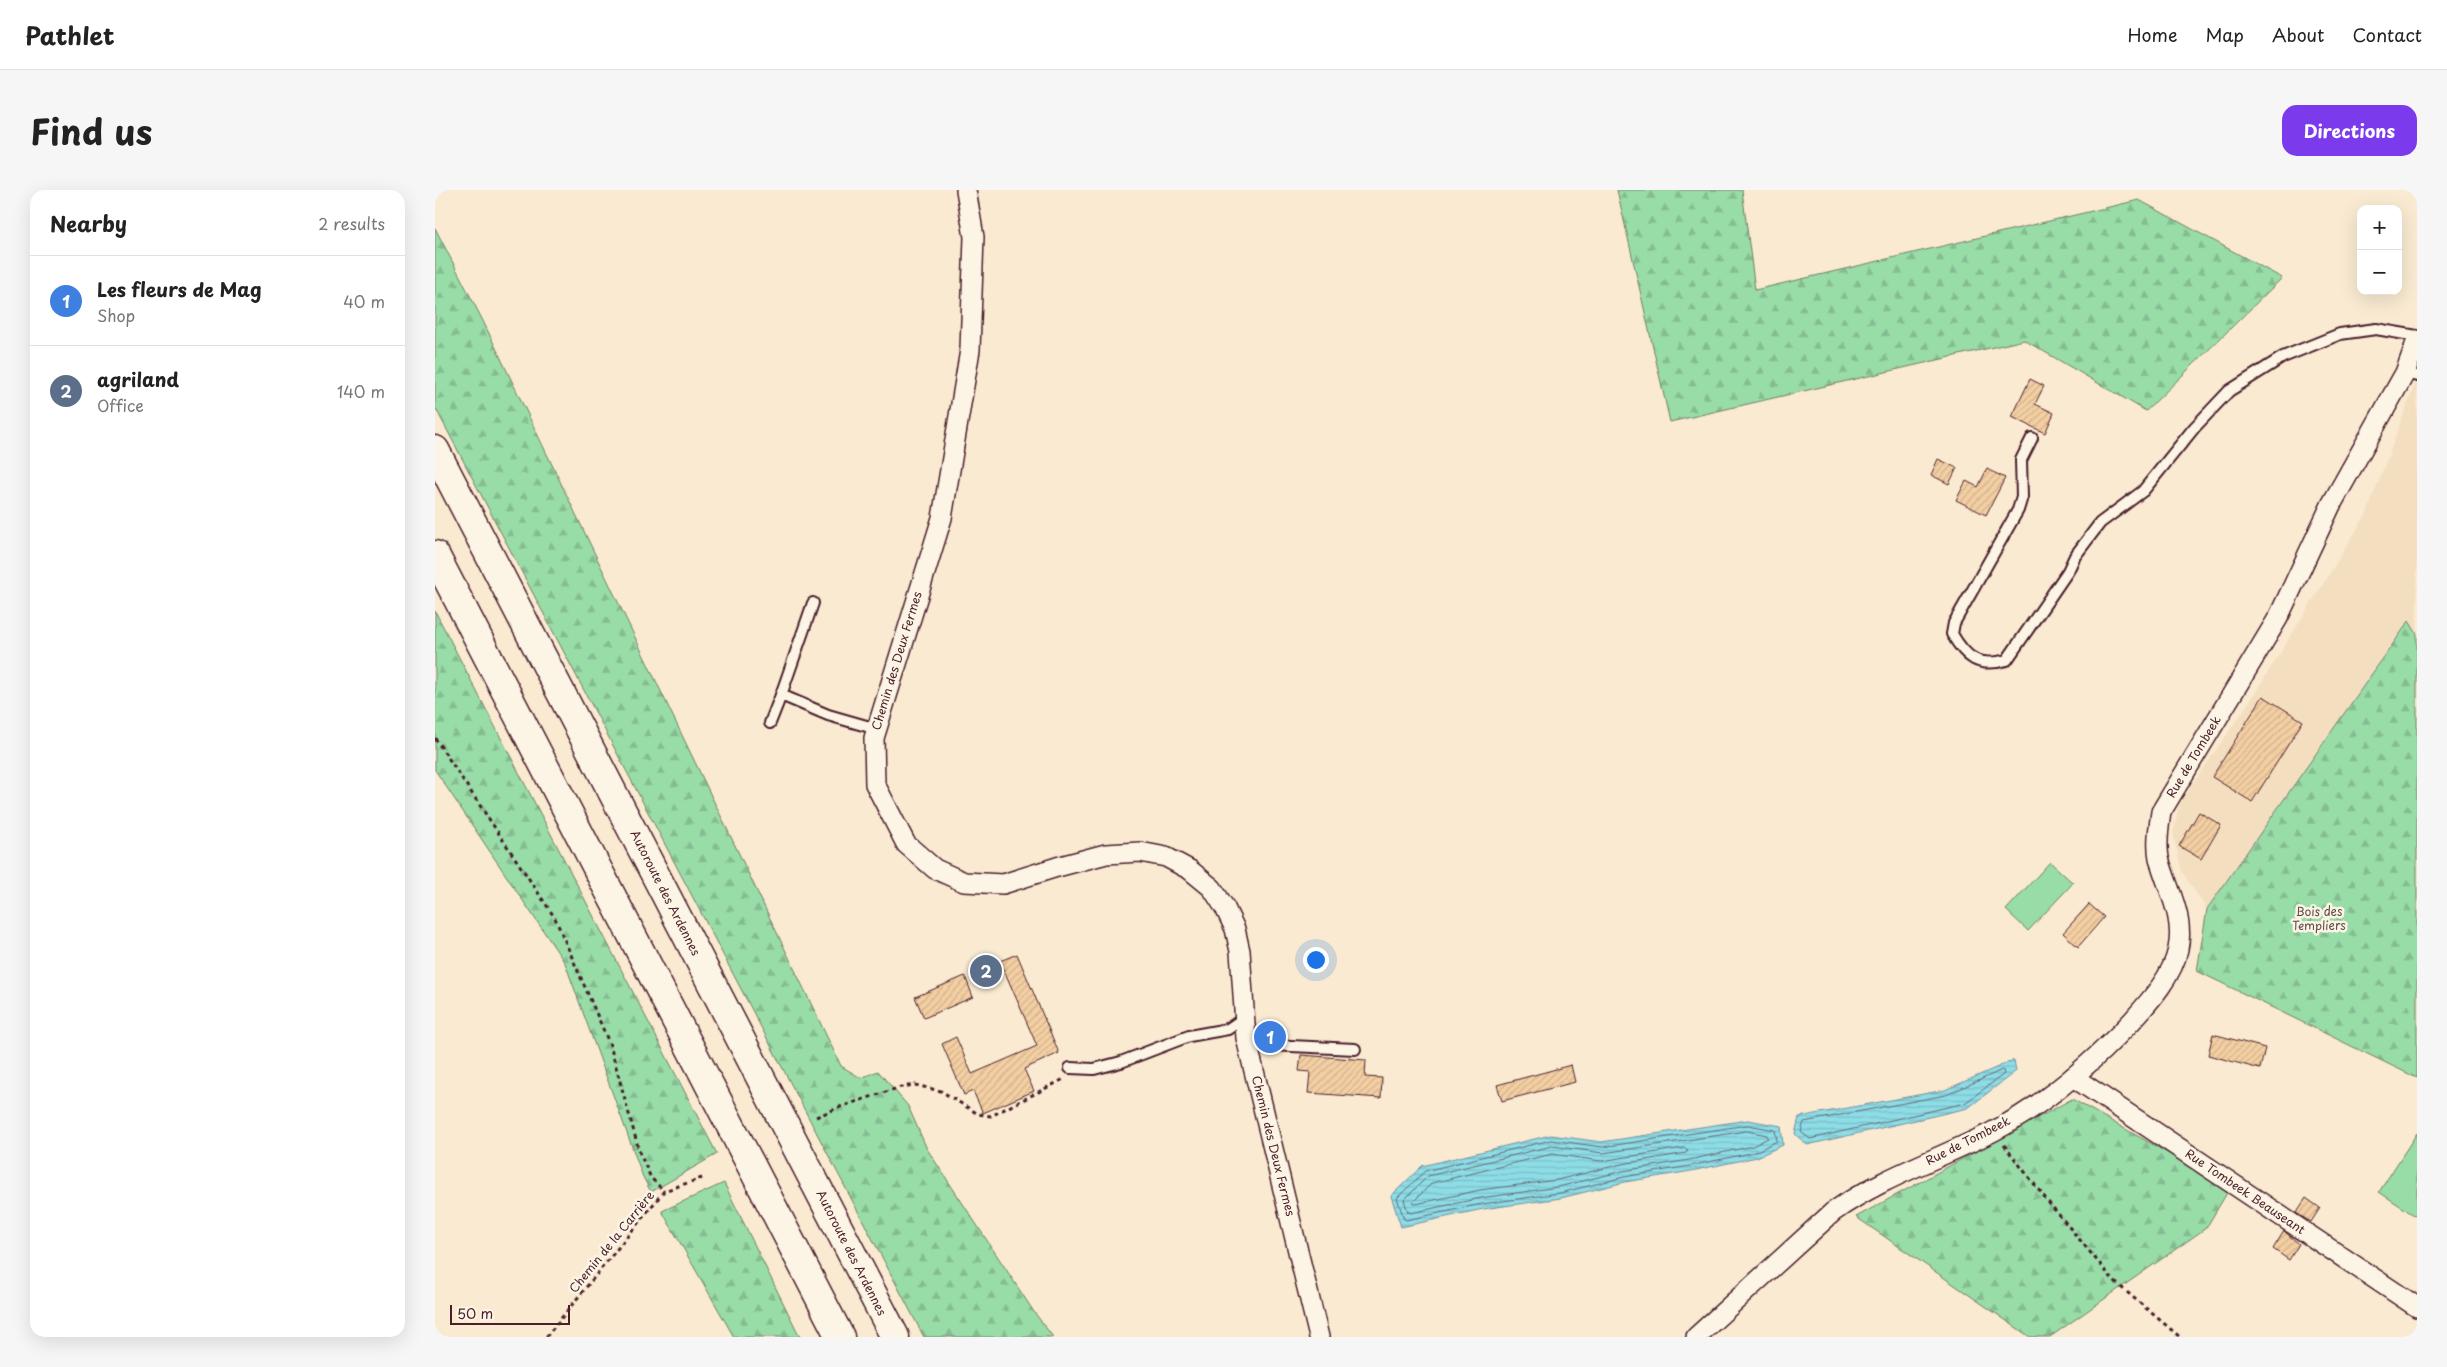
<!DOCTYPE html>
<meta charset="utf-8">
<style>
:root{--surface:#fff;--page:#f6f6f6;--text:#222;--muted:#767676;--line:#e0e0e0;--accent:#7c3aed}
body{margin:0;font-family:"Playpen Sans",sans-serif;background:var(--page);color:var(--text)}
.controls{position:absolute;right:15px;top:15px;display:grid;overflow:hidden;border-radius:10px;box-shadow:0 5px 20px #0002}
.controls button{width:45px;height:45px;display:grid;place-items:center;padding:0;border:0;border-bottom:1px solid var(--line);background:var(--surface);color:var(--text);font:25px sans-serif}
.scale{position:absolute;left:15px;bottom:12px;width:120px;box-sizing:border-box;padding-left:5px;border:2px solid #4a1f2b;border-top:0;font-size:14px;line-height:18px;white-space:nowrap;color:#4a1f2b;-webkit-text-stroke:4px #fcf5e5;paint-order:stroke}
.you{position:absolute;left:880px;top:769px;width:18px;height:18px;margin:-12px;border:4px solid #fff;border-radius:50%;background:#1a73e8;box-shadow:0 0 0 8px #1a73e833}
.badge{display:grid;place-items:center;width:32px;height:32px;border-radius:50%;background:var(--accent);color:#fff;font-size:16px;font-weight:700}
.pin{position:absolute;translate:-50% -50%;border:2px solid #fff;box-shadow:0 1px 5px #0006}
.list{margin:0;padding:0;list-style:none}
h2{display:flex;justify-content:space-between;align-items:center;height:65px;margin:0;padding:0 20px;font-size:21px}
h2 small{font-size:16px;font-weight:400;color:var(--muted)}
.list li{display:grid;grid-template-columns:32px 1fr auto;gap:15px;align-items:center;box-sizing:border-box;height:90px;padding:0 20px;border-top:1px solid var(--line)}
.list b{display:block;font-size:19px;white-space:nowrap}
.list p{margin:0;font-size:16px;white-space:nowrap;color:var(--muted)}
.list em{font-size:16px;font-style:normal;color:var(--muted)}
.map{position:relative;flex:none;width:1982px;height:1147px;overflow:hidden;border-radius:15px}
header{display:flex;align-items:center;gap:30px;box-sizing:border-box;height:70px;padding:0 25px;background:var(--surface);border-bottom:1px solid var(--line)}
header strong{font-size:24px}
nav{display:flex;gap:28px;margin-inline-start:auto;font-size:18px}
.intro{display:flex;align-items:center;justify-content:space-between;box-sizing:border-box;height:120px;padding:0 30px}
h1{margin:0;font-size:35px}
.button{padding:12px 22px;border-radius:15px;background:var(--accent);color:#fff;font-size:18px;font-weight:700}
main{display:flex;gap:30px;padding:0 30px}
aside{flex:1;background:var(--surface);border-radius:15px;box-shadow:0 5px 20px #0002}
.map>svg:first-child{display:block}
.built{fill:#f4dec0}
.green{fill:#98dca8;stroke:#717e6a}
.forest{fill:url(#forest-firs);stroke:#717e6a}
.water{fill:url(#water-rules);stroke:#72919c}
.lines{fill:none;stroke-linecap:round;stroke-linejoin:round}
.shore{stroke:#656b76;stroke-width:1}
.building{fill:url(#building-hatch);stroke:#4a1f2b}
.lane-casing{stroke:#4a1f2b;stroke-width:14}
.street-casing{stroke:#4a1f2b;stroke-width:22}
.highway-casing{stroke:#4a1f2b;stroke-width:31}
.path{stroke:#4a1f2b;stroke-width:3;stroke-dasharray:4 4;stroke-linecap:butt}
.lane{stroke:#fcf5e5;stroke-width:10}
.street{stroke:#fcf5e5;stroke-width:19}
.highway{stroke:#fcf5e5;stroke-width:28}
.labels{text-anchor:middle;stroke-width:5;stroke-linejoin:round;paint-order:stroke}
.street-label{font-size:12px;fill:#4a1f2b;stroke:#fcf5e5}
.park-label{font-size:12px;fill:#5e4e4a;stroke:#fcf5e5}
</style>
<header>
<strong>Pathlet</strong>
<nav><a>Home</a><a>Map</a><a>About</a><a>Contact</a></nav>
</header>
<div class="intro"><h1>Find us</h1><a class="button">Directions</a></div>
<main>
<aside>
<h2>Nearby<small>2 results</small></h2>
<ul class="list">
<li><span class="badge" style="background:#3f7fe0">1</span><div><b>Les fleurs de Mag</b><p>Shop</p></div><em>40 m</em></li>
<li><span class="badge" style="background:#5c6f8a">2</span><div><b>agriland</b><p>Office</p></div><em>140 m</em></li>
</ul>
</aside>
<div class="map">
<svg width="1982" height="1147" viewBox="0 0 1982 1147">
<defs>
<pattern id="forest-firs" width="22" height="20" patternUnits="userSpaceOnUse" patternTransform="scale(1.25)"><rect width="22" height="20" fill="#98dca8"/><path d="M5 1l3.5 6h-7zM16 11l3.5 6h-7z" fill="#84bc91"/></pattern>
<pattern id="water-rules" width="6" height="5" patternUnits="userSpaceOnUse" patternTransform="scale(1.25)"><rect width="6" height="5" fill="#8ddde7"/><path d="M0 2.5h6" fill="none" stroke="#7bbdc6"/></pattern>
<pattern id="building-hatch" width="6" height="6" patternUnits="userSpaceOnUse" patternTransform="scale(1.25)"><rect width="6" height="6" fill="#f3cfa3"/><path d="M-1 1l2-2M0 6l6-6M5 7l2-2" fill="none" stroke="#d2b18c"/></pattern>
</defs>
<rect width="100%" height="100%" fill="#f9ead1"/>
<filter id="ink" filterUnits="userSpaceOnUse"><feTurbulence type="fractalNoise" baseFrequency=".02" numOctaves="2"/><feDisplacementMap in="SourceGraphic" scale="10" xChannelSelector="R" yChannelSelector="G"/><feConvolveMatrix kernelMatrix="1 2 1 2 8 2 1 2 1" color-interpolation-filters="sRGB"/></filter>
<g filter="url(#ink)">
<polygon class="built" points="1982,189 1982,444 1973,431 1772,719 1747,682 1738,645 1744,614 1819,505 1931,325"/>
<g class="green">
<polygon points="1615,672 1638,693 1593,741 1571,720"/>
<polygon points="1982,943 1982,1027 1944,1002"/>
</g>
<g class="forest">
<polygon points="1182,0 1307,0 1320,100 1704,10 1847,88 1711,221 1589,150 1235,232"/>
<polygon points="0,38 47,129 406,876 426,888 443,881 473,916 492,959 599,1122 618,1147 489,1147 0,217"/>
<polygon points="0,421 282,964 216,1002 208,987 130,773 0,580"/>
<polygon points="1974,431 1982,444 1982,888 1762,781 1772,719"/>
<polygon points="1637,909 1795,998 1771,1038 1615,1147 1595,1147 1421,1027"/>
<polygon points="289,993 365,1147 299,1147 227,1021"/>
</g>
<g class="water">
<polygon points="1579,870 1581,881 1533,918 1372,955 1360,944 1364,927 1510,900"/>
<polygon points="1313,930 1346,936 1348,955 1322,967 1256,981 1190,992 1126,1008 1048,1019 966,1037 956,1006 987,976 1116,945 1166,952"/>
</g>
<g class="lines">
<g class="shore">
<polygon points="1568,880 1569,884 1530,913 1375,949 1366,942 1369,932 1511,905"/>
<polygon points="1313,935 1340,940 1342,951 1320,962 1255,976 1189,987 1125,1003 1047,1014 971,1030 969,1029 962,1008 990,981 1116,950 1167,957"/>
<polygon points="1312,941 1332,945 1333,948 1318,956 1254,970 1188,981 1123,997 1046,1008 976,1023 973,1022 969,1010 993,986 1117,956 1168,963"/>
<polygon points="1250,958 1253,960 1251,963 1187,974 1122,990 1045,1000 981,1014 978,1012 997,993 1117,964 1166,971"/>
</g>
</g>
<g class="building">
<polygon points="1595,189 1609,196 1600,214 1619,223 1610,243 1577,227"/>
<polygon points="1503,269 1522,278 1514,294 1496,285"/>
<polygon points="1552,279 1570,288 1551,325 1521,310 1531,291 1543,297"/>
<polygon points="1828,506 1868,531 1817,612 1777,587"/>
<polygon points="1764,622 1786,635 1766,669 1744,656"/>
<polygon points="1654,714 1669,727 1643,757 1628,743"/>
<polygon points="582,764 624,863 589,879 599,901 548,923 538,901 529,905 507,854 521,847 537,884 602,856 565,771"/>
<polygon points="530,786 538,807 489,828 480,807"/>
<polygon points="1778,844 1830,858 1825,879 1773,865"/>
<polygon points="866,865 931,870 930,887 947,888 946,908 873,903 875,882 864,881"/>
<polygon points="1136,875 1140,892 1067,911 1062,895"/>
<polygon points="1871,1008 1885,1018 1876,1032 1861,1023"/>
<polygon points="1849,1041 1864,1054 1854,1070 1838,1059"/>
</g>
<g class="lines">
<defs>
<g id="lane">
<polyline points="1970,183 1982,186"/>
<path d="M1597 248 1586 270 1587 307 1583 320 1519 433 1517 444C1531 468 1543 478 1572 470L1633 381 1640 366 1665 333 1708 301 1759 238 1794 201 1848 167 1905 144 1941 139 1982 146"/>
<polyline points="378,413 346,505 393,525 442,539"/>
<polyline points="335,533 346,505"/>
<polyline points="813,854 920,859"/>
<polyline points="635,878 659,879 686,872 754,846 793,839 809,828"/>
</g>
<g id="street">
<polyline points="531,0 539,47 535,160 507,328 439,548 440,594 471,654 500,679 529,692 568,694 622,677 671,664 705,662 731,667 755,680 777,698 790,718 800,739 805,761 811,848 884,1147"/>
<polyline points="1638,887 1982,1117"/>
<path d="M1261 1147 1398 1022C1447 987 1504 969 1557 942 1610 915 1656 874 1696 832 1714 812 1738 786 1743 759 1750 726 1732 699 1724 668 1721 652 1724 637 1726 622L1843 428 1896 315 1970 183 1982 150"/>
</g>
<g id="highway">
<polyline points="0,260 460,1147"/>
<polyline points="0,365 405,1147"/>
</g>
</defs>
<use href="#lane" class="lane-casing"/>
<use href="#street" class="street-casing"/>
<use href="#highway" class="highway-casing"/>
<g class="path">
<polyline points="0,548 120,728 175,855 205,964 216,988 229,1001"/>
<polyline points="381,927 405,917 466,897 480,895 506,901 543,924 556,926 631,888"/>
<polyline points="1569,955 1614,1013 1680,1092 1745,1147"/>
<polyline points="111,1147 229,1001 270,987"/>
</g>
<use href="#lane" class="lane"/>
<use href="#street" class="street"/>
<use href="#highway" class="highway"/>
</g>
</g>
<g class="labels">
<g class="street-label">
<text transform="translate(462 471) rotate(-73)" y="4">Chemin des Deux Fermes</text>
<text transform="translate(1759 567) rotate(-59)" y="4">Rue de Tombeek</text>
<text transform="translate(230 703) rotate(63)" y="4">Autoroute des Ardennes</text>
<text transform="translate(1533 951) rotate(-27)" y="4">Rue de Tombeek</text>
<text transform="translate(838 956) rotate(76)" y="4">Chemin des Deux Fermes</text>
<text transform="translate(1810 1002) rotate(34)" y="4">Rue Tombeek Beauseant</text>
<text transform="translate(177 1052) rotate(-51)" y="4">Chemin de la Carrière</text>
<text transform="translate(416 1063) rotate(63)" y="4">Autoroute des Ardennes</text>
</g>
<g class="park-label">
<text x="1884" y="726">Bois des<tspan x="1884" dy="14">Templiers</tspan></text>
</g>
</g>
</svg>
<div class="controls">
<button>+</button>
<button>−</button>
</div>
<div class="scale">50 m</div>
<div class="you"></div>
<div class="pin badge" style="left:835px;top:847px;background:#3f7fe0">1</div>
<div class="pin badge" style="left:551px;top:781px;background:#5c6f8a">2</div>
</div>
</main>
